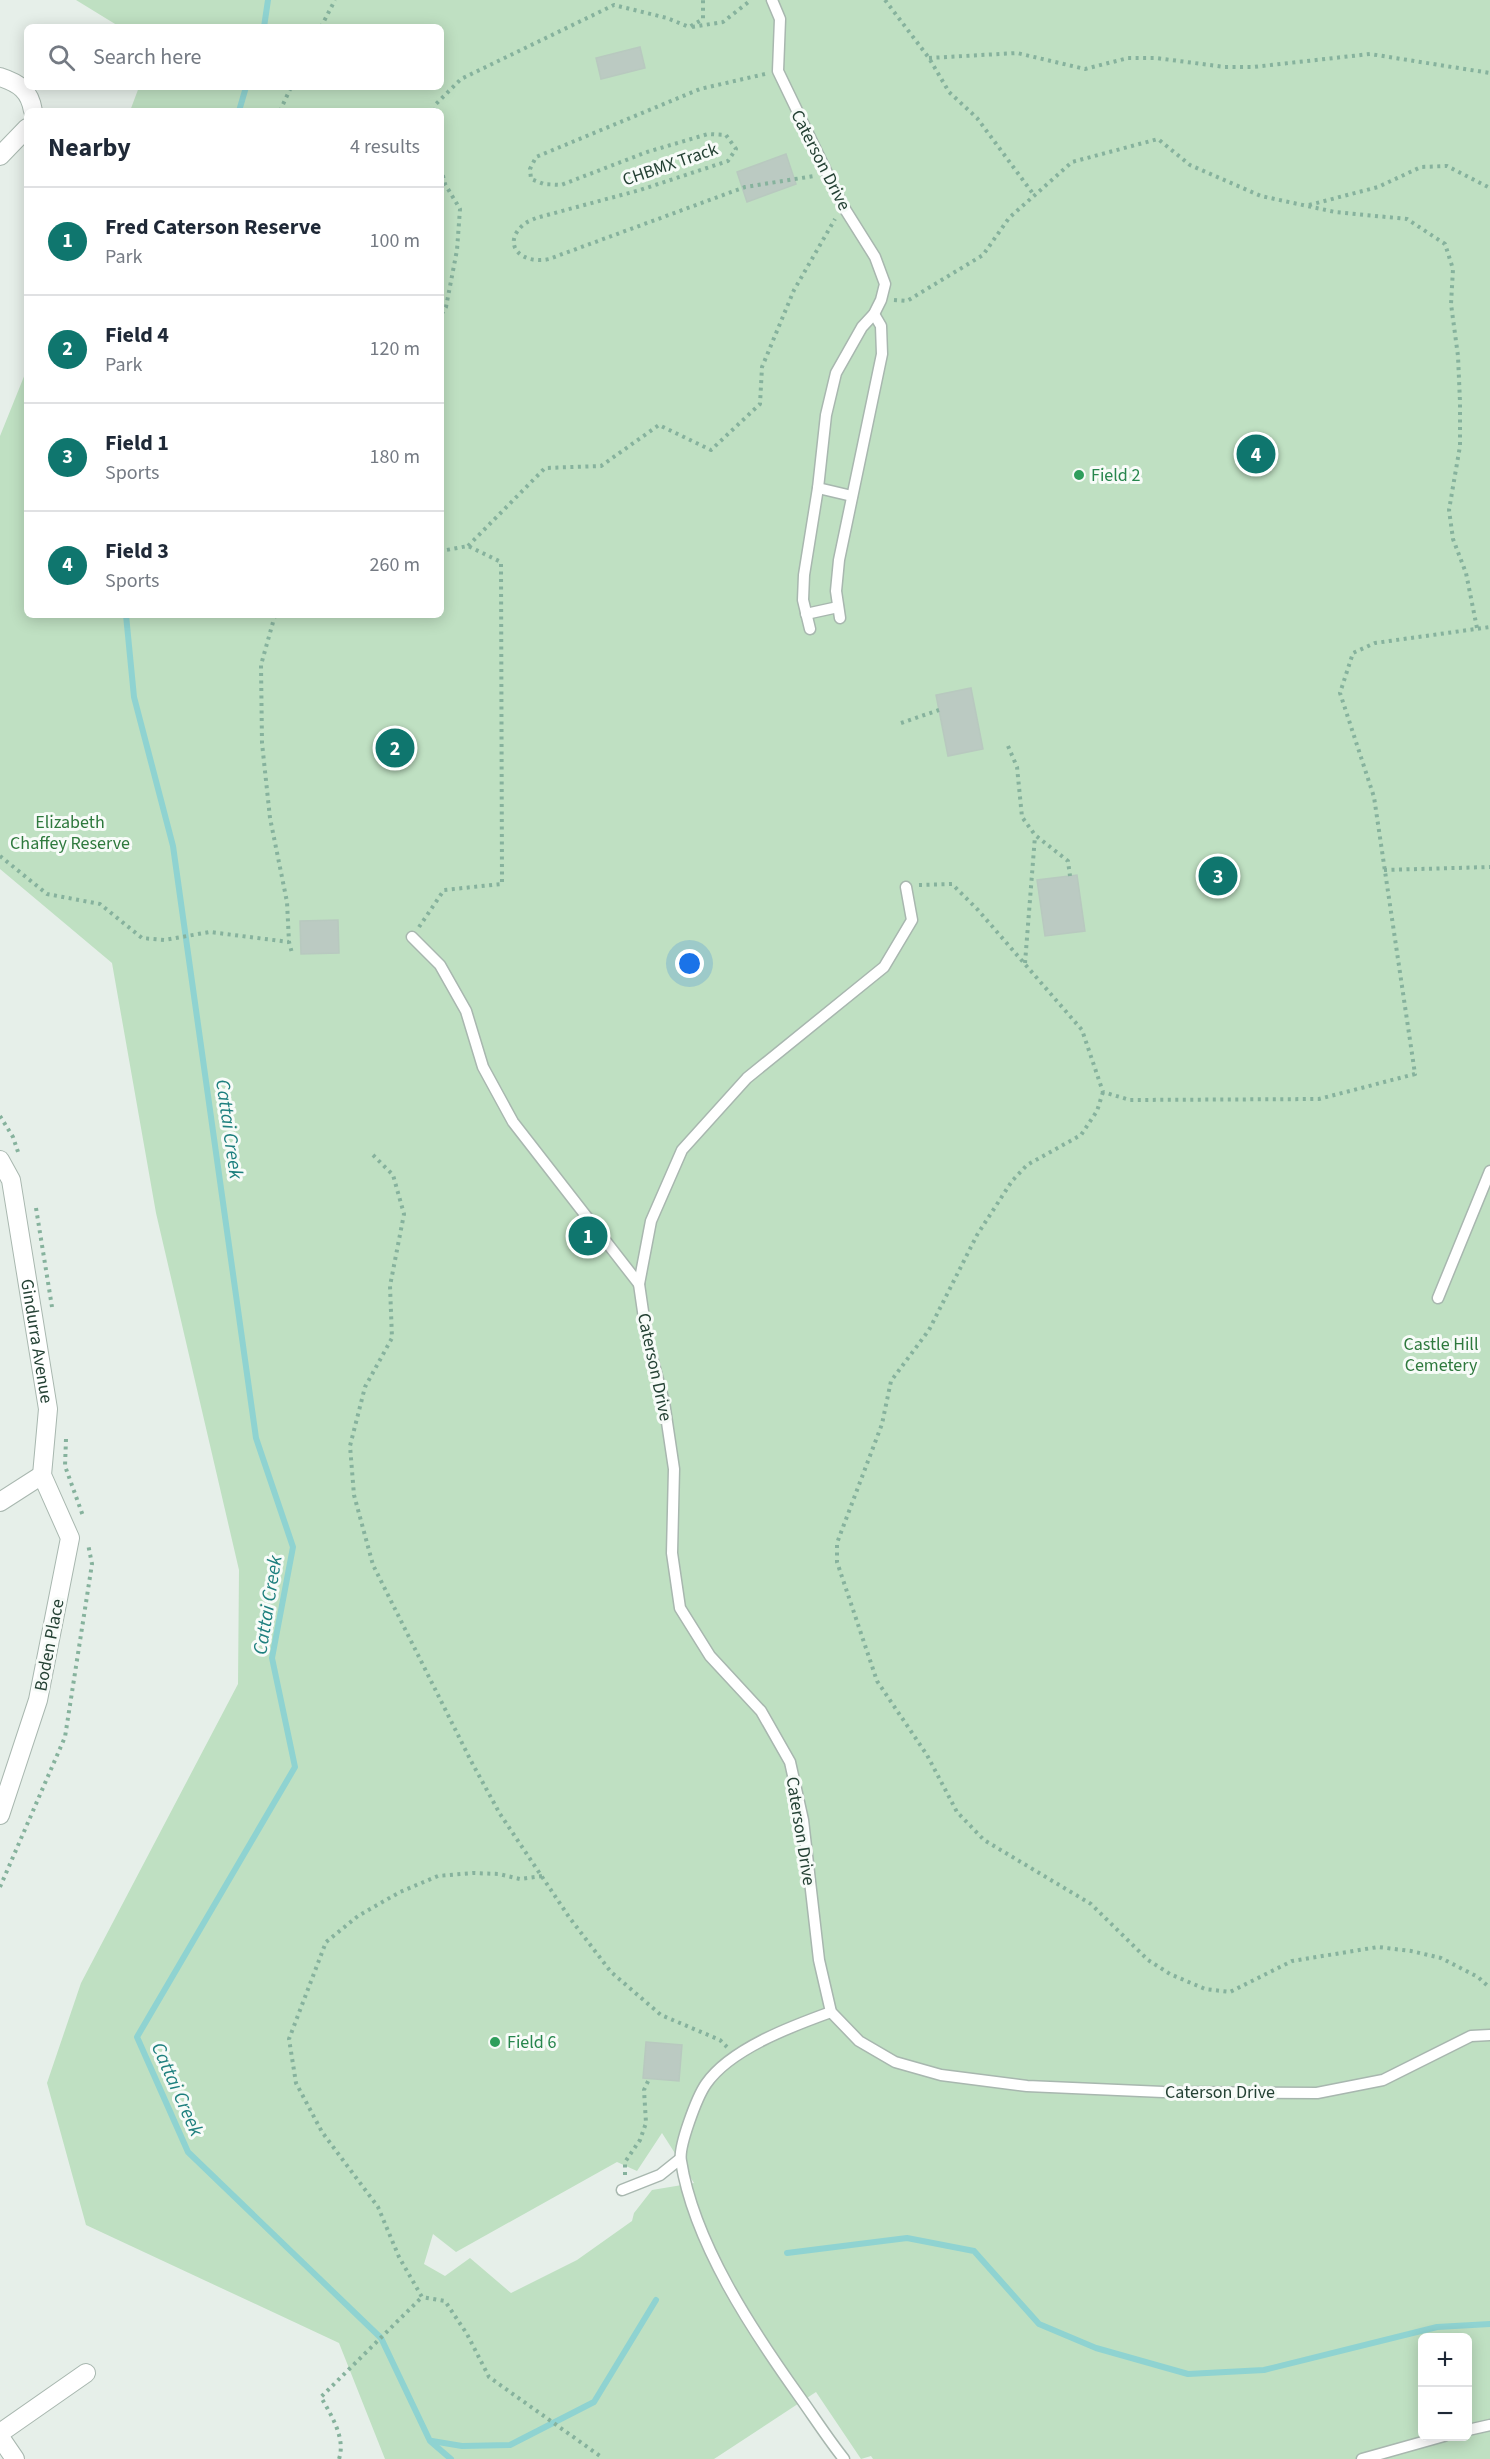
<!DOCTYPE html>
<meta charset="utf-8">
<style>
:root{--surface:#fff;--page:#f6f6f7;--text:#1f2937;--muted:#747a83;--line:#e0e1e3;--accent:#0f766e}
body{margin:0;font-family:"Source Sans 3",sans-serif;background:var(--page);color:var(--text)}
.controls{position:absolute;right:18px;bottom:18px;display:grid;overflow:hidden;border-radius:9px;box-shadow:0 3px 15px #0003}
.controls button{width:54px;height:54px;display:grid;place-items:center;padding:0;border:0;border-bottom:2px solid var(--line);background:var(--surface);color:var(--text);font:30px sans-serif}
.you{position:absolute;left:690px;top:964px;width:21px;height:21px;margin:-15px;border:4px solid #fff;border-radius:50%;background:#1a73e8;box-shadow:0 0 0 9px #1a73e833}
.badge{display:grid;place-items:center;width:39px;height:39px;border-radius:50%;background:var(--accent);color:#fff;font-size:20px;font-weight:700}
.pin{position:absolute;translate:-50% -50%;border:3px solid #fff;box-shadow:0 2px 6px #0006}
.list{margin:0;padding:0;list-style:none}
h2{display:flex;justify-content:space-between;align-items:center;height:78px;margin:0;padding:0 24px;font-size:26px}
h2 small{font-size:20px;font-weight:400;color:var(--muted)}
.list li{display:grid;grid-template-columns:39px 1fr auto;gap:18px;align-items:center;box-sizing:border-box;height:108px;padding:0 24px;border-top:2px solid var(--line)}
.list b{display:block;font-size:22px;white-space:nowrap}
.list p{margin:0;font-size:20px;white-space:nowrap;color:var(--muted)}
.list em{font-size:20px;font-style:normal;color:var(--muted)}
.icon{flex:none;width:33px;height:33px;fill:none;stroke:currentColor;stroke-width:2;stroke-linecap:round;stroke-linejoin:round}
.map{position:relative;flex:none;width:1490px;height:2459px;overflow:hidden}
.search{position:absolute;background:var(--surface);box-shadow:0 3px 15px #0003;left:24px;top:24px;width:420px;height:66px;display:flex;align-items:center;gap:15px;box-sizing:border-box;padding:0 21px;border-radius:9px;color:var(--muted);font-size:22px}
.panel{position:absolute;background:var(--surface);box-shadow:0 3px 15px #0003;left:24px;top:108px;width:420px;height:510px;border-radius:9px}
.map>svg:first-child{display:block}
.green{fill:#bfe0c2;fill-rule:evenodd}
.lines{fill:none;stroke-linecap:round;stroke-linejoin:round}
.stream{stroke:#8fd3d1;stroke-width:6}
.building{fill:#bbcac2;stroke:#b8c9bf;stroke-width:1.5}
.service-casing{stroke:#a8b7af;stroke-width:13}
.minor-casing{stroke:#a8b7af;stroke-width:20}
.path{stroke:#86b29d;stroke-width:4;stroke-dasharray:3 4.5;stroke-linecap:butt}
.service{stroke:#fff;stroke-width:10}
.minor{stroke:#fff;stroke-width:18}
.leisure-dot{fill:#2e9e5b;stroke:#f7fbf8;stroke-width:2}
.labels{text-anchor:middle;stroke-width:6;stroke-linejoin:round;paint-order:stroke}
.street-label{font-size:18px;fill:#244134;stroke:#f7fbf8}
.leisure-label{font-size:18px;fill:#27864d;stroke:#f7fbf8;text-anchor:start}
.park-label{font-size:18px;fill:#2e793d;stroke:#f7fbf8}
.water-label{font-size:20px;font-style:italic;fill:#1d7f7e;stroke:#f7fbf8}
</style>
<div class="map">
<svg width="1490" height="2459" viewBox="0 0 1490 2459">
<rect width="100%" height="100%" fill="#e6efe9"/>
<path class="green" d="M76 0H1490V2459H873L871 2456 861 2459 816 2392 714 2459H385L339 2343 86 2225 47 2083 81 1983 238 1684 239 1570 156 1213 112 963 0 869V436L27 369V615H441V111H130L139 87H441V27H120ZM662 2133 694 2183 652 2190 634 2213 632 2221 577 2260 511 2293 470 2258 445 2276 424 2264 433 2234 456 2252 617 2162 637 2171ZM1422 2338H1468V2436H1422Z"/>
<g class="lines">
<g class="stream">
<polyline points="264,27 268,0"/>
<polyline points="239,111 246,87"/>
<polyline points="126,615 134,697 173,846 256,1438 293,1547 272,1658 295,1767 137,2037 188,2152 381,2338 430,2441 451,2459"/>
<polyline points="787,2253 907,2238 974,2251 1039,2324 1096,2348 1188,2374 1264,2370 1437,2327 1490,2324"/>
<polyline points="432,2441 462,2446 510,2445 594,2402 656,2300"/>
</g>
</g>
<g class="building">
<polygon points="640,47 645,68 601,79 596,58"/>
<polygon points="786,154 796,184 747,202 737,172"/>
<polygon points="971,688 983,749 948,756 936,695"/>
<polygon points="1077,875 1085,931 1045,936 1037,880"/>
<polygon points="338,920 339,953 301,954 300,921"/>
<polygon points="646,2042 682,2045 679,2081 643,2078"/>
</g>
<g class="lines">
<defs>
<g id="service">
<polyline points="772,0 780,19 778,71 843,206 875,257 885,284 881,300 874,314 862,327 836,373 826,415 818,488 804,575 803,600 810,629"/>
<polyline points="818,488 852,496"/>
<polyline points="806,614 838,607"/>
<polyline points="840,618 836,591 839,560 882,354 881,326 874,314"/>
<polyline points="906,887 912,920 884,967 747,1078 682,1150 651,1221 639,1284 647,1339 664,1402 674,1469 672,1553 680,1608 710,1656 761,1711 790,1762 803,1820 819,1960 831,2012 859,2041 895,2062 941,2075 1027,2086 1163,2092 1317,2093 1383,2080 1471,2036 1490,2035"/>
<polyline points="412,937 440,965 466,1011 483,1067 513,1122 639,1284"/>
<polyline points="1438,1298 1490,1171"/>
<path d="M831 2012C792 2026 730 2049 706 2084 697 2097 678 2147 681 2161 694 2243 752 2330 799 2396 814 2417 828 2439 844 2459"/>
<polyline points="622,2190 660,2175 680,2159"/>
<polyline points="1468,2430 1490,2425"/>
<polyline points="1362,2459 1444,2436"/>
</g>
<g id="minor">
<path d="M0 77C19 83 30 91 33 111"/>
<polyline points="0,156 27,128"/>
<path id="s1" d="M0 1160 11 1180 48 1409 42 1475 70 1538 38 1700 0 1815"/>
<polyline points="0,1502 42,1475"/>
<polyline points="0,2433 86,2373"/>
<polyline points="0,2437 15,2459"/>
</g>
</defs>
<use href="#service" class="service-casing"/>
<use href="#minor" class="minor-casing"/>
<g class="path">
<polyline points="885,0 929,58 949,92 977,118 1034,195"/>
<polyline points="321,27 335,0"/>
<polyline points="692,27 723,22 751,0"/>
<polyline points="929,58 1017,53 1085,69 1128,58 1156,58 1225,67 1253,67 1370,54 1490,73"/>
<path d="M765 74 700 89 536 157 530 169 531 179 544 184 561 185 647 152 708 134 726 135 736 149 728 161 640 190 536 218C532 220 526 222 523 225 500 246 524 265 549 259L745 187 814 176"/>
<polyline points="280,111 291,87"/>
<polyline points="435,111 436,104 461,79 614,5 667,18 689,27 703,19 703,0"/>
<polyline points="441,168 445,184 460,209 457,250 446,307 441,315"/>
<polyline points="1309,205 1378,187 1421,167 1447,166 1490,188"/>
<polyline points="894,300 907,301 983,255 1009,218 1072,162 1158,139 1190,165 1261,196 1335,212 1407,219 1445,244 1453,269 1451,304 1458,356 1460,402 1460,446 1449,510 1453,539 1466,573 1477,628"/>
<polyline points="468,546 545,468 601,466 659,425 711,450 760,404 762,367 794,290 835,219"/>
<polyline points="275,615 261,665 262,743 270,818 287,902 289,942 292,953"/>
<polyline points="901,723 939,710"/>
<polyline points="1008,746 1017,767 1022,817 1035,835 1068,861 1070,876"/>
<polyline points="0,856 47,894 100,904 142,938 164,940 210,932 289,942"/>
<polyline points="1384,870 1490,867"/>
<polyline points="919,885 952,884 978,910 1082,1030 1103,1092 1130,1100 1319,1099 1415,1074 1374,797 1340,693 1353,653 1375,643 1490,627"/>
<polyline points="419,927 444,890 502,884 501,562 468,546 441,551"/>
<polyline points="1025,963 1035,836"/>
<polyline points="1103,1092 1097,1111 1081,1135 1027,1165 1012,1181 977,1235 929,1330 891,1381 882,1424 837,1543 837,1562 877,1681 927,1755 957,1812 984,1840 1091,1904 1148,1960 1170,1974 1205,1989 1230,1992 1292,1961 1378,1947 1411,1951 1441,1958 1478,1977 1490,1988"/>
<polyline points="0,1116 13,1137 18,1152"/>
<polyline points="373,1155 393,1175 404,1214 390,1286 392,1338 365,1387 350,1446 354,1495 373,1565 471,1761 500,1814 569,1917 611,1972 661,2015 720,2040 727,2047"/>
<polyline points="36,1208 52,1307"/>
<polyline points="66,1439 65,1466 83,1516"/>
<polyline points="542,1876 520,1879 499,1874 473,1873 438,1876 400,1892 358,1916 326,1942 289,2039 296,2083 322,2132 378,2207 399,2257 422,2297 445,2301 467,2334 489,2377 600,2456 601,2459"/>
<polyline points="0,1887 65,1737 92,1564 88,1544"/>
<polyline points="625,2175 625,2162 640,2140 646,2123 644,2090 649,2079"/>
<path d="M339 2459C346 2438 331 2415 321 2397L422 2297"/>
</g>
<use href="#service" class="service"/>
<use href="#minor" class="minor"/>
</g>
<g class="leisure-dot">
<circle cx="1079" cy="475" r="6"/>
<circle cx="495" cy="2042" r="6"/>
</g>
<g class="labels">
<g class="street-label">
<text transform="translate(821 160) rotate(63)" y="6">Caterson Drive</text>
<text transform="translate(670 164) rotate(-19)" y="6">CHBMX Track</text>
<text dy="6" stroke="none"><textPath href="#s1" startOffset="186">Gindurra Avenue</textPath></text>
<text transform="translate(655 1367) rotate(78)" y="6">Caterson Drive</text>
<text transform="translate(49 1645) rotate(-79)" y="6">Boden Place</text>
<text transform="translate(801 1831) rotate(81)" y="6">Caterson Drive</text>
<text x="1220" y="2098">Caterson Drive</text>
</g>
<g class="leisure-label">
<text x="1091" y="481">Field 2</text>
<text x="507" y="2048">Field 6</text>
</g>
<g class="park-label">
<text x="70" y="828">Elizabeth<tspan x="70" dy="21">Chaffey Reserve</tspan></text>
<text x="1441" y="1350">Castle Hill<tspan x="1441" dy="21">Cemetery</tspan></text>
</g>
<g class="water-label">
<text transform="translate(230 1129) rotate(82)" y="7">Cattai Creek</text>
<text transform="translate(267 1605) rotate(-81)" y="7">Cattai Creek</text>
<text transform="translate(178 2089) rotate(66)" y="7">Cattai Creek</text>
</g>
</g>
</svg>
<div class="controls">
<button>+</button>
<button>−</button>
</div>
<div class="you"></div>
<div class="pin badge" style="left:588px;top:1236px">1</div>
<div class="pin badge" style="left:395px;top:748px">2</div>
<div class="pin badge" style="left:1218px;top:876px">3</div>
<div class="pin badge" style="left:1256px;top:454px">4</div>
<div class="search"><svg class="icon" aria-label="search" viewBox="0 0 24 24"><circle cx="10" cy="10" r="6"/><path d="M15 15l6 6"/></svg>Search here</div>
<section class="panel">
<h2>Nearby<small>4 results</small></h2>
<ul class="list">
<li><span class="badge">1</span><div><b>Fred Caterson Reserve</b><p>Park</p></div><em>100 m</em></li>
<li><span class="badge">2</span><div><b>Field 4</b><p>Park</p></div><em>120 m</em></li>
<li><span class="badge">3</span><div><b>Field 1</b><p>Sports</p></div><em>180 m</em></li>
<li><span class="badge">4</span><div><b>Field 3</b><p>Sports</p></div><em>260 m</em></li>
</ul>
</section>
</div>
